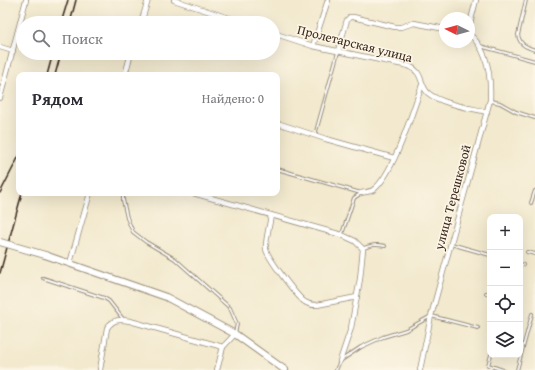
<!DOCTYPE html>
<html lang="ru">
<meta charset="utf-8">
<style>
:root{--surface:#fff;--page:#f2f2f3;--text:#2b2b33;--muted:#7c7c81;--line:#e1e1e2}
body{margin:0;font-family:"Gentium Book Plus",serif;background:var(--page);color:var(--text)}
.controls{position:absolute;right:12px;bottom:12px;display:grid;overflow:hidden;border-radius:8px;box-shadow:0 4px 16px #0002}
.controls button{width:36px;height:36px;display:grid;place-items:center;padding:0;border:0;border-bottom:1px solid var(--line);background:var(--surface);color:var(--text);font:20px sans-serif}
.compass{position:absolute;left:439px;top:12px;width:36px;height:36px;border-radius:50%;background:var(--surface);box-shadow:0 4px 16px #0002;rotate:275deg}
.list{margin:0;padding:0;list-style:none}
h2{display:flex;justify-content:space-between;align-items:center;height:52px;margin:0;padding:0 16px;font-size:17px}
h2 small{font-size:13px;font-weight:400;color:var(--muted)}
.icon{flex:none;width:22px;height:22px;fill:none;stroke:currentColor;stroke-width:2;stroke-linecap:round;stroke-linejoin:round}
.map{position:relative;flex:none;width:535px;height:370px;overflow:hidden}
.search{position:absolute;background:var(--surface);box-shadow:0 4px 16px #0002;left:16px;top:16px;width:264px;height:44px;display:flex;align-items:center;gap:10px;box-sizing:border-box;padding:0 14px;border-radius:22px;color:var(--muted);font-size:15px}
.panel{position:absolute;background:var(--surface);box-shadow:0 4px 16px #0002;left:16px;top:72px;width:264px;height:124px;border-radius:8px}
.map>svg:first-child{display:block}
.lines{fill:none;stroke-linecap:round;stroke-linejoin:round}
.lane-casing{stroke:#968a76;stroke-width:4}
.street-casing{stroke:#968a76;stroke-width:6}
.secondary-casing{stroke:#968a76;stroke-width:8}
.lane{stroke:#fff;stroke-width:2}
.street{stroke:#fff;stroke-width:4.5}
.secondary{stroke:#fff;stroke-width:6}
.rail{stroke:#3b2a1e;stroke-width:1.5}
.secondary-bridge-casing{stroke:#968a76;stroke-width:8;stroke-linecap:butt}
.secondary-bridge{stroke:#fff;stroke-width:6}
.labels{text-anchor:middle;stroke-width:3.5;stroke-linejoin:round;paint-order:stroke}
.street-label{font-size:13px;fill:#3b2a1e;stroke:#fcf5e5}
</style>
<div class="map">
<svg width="535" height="370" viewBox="0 0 535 370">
<rect width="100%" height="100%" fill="#fcf5e5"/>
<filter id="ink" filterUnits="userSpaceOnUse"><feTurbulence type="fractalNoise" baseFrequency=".025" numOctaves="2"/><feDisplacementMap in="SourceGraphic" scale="8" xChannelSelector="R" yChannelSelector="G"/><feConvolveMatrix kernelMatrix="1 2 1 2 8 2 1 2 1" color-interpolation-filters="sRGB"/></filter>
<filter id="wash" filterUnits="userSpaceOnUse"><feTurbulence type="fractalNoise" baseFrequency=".012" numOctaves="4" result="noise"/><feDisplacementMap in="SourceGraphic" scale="16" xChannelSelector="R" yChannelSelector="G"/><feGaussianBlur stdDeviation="0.9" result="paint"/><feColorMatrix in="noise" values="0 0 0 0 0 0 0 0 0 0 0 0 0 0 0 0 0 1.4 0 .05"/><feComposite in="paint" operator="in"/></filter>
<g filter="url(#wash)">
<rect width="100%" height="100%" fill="#f2e9ce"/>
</g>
<g filter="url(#ink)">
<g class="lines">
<defs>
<g id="lane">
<path d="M526 0 518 35C520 45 526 47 535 50"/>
<polyline points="480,46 535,61"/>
<polyline points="491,101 500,103 516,112 535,118"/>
<polyline points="315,135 338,52"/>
<polyline points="277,169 361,193"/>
<polyline points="123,193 123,200 127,218 133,232 146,242 175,259 230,308 237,324 235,333"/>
<polyline points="531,203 535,191"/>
<polyline points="342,234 354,198 360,194"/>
<polyline points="451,244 490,255"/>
<path d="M364 248C372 245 376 244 385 246"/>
<polyline points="527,252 535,254"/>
<polyline points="520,264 523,265"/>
<polyline points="43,278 104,298 109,301 123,319"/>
<polyline points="486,293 490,294"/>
<polyline points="491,355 488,365 503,370"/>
<polyline points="336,370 340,361 361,347 383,337 406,330 431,316 478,328"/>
<polyline points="517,370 532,314"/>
</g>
<g id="street">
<polyline points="174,0 244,23"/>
<polyline points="141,23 148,0"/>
<polyline points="469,28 476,0"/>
<path d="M273 33 313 46 409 66C424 73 419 84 428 93 441 104 471 108 487 112"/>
<polyline points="313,46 328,0"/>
<polyline points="0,47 13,51"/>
<polyline points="338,51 347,20 350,17 353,17 395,27 401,27 414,23 445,29"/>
<polyline points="125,75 131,53"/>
<polyline points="0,98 26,0"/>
<polyline points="277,123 326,139 394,158"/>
<polyline points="193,193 342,235 355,241 363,249 360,279 351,328 340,361"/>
<path d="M361 193C364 192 370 192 373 190 393 176 413 110 422 85"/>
<path d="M271 215C270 224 265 241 266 249 267 257 298 298 305 302 309 305 313 305 317 305L357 297"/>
<polyline points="70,263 90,193"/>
<path d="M100 370 107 328C113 319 120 319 130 321L223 347"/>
<polyline points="217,370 223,347 235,334"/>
<path d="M420 370 431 316 490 100C491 77 488 49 469 34"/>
</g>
<polyline id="secondary" points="45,255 166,297 235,334 285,370"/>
</defs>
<use href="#lane" class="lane-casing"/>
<use href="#street" class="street-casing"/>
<use href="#secondary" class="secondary-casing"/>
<use href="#lane" class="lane"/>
<use href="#street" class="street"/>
<use href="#secondary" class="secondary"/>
<g class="rail">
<polyline points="61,23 68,0"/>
<polyline points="70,23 76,0"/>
<polyline points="47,75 53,53"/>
<polyline points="55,75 61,53"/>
<polyline points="0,193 19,156"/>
<polyline points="0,273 22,193"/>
</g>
<defs>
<polyline id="secondary-bridge" points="0,242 45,255"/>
</defs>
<use href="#secondary-bridge" class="secondary-bridge-casing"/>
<use href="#secondary-bridge" class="secondary-bridge"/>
</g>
</g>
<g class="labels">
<g class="street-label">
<text transform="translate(355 43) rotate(14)" y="5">Пролетарская улица</text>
<text transform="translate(452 197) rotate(-75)" y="5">улица Терешковой</text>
</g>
</g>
</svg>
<div class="controls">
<button>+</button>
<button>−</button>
<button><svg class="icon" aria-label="locate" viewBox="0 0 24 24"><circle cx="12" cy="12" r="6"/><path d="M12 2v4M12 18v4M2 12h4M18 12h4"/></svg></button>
<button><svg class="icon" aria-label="layers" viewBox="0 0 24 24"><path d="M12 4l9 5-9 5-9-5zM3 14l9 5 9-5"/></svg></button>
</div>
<svg class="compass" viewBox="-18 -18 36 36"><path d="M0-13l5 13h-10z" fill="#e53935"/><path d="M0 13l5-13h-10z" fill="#7c7c81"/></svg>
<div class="search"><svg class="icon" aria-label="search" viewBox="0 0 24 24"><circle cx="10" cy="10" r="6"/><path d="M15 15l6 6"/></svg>Поиск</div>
<section class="panel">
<h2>Рядом<small>Найдено: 0</small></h2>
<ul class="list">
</ul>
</section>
</div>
